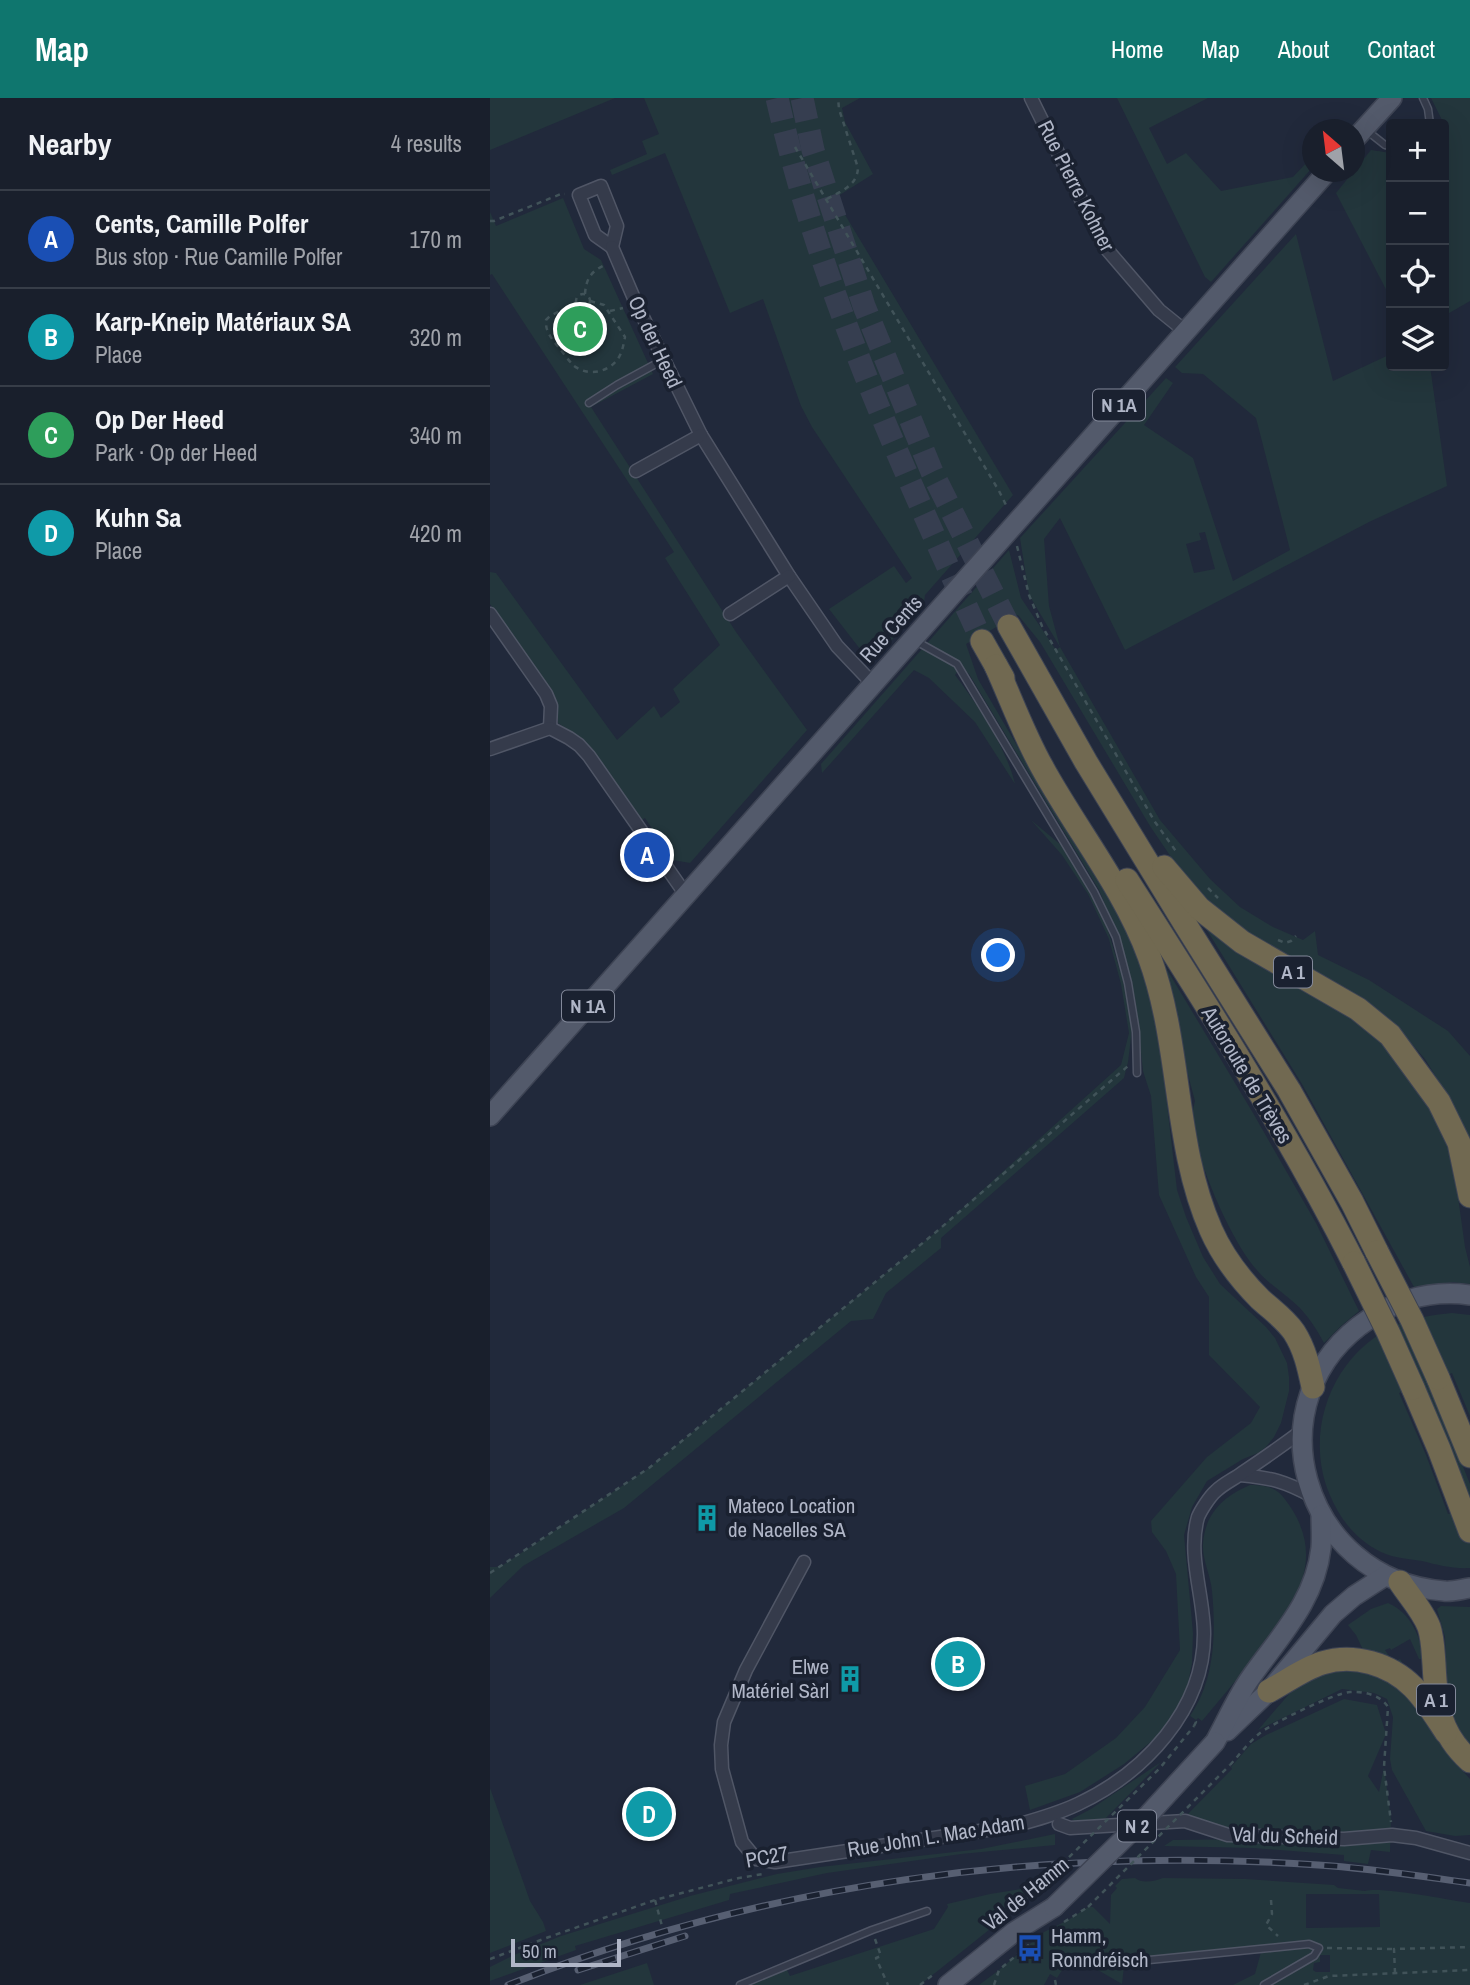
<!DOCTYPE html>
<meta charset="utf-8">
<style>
:root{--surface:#191f2c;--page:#262c38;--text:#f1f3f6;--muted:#9fa2a9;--line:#373d48;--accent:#0f766e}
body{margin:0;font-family:"Archivo Narrow",sans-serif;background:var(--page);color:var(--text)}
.controls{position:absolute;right:21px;top:21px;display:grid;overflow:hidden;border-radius:7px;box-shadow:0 7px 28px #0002}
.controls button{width:63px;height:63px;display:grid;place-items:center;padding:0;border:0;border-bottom:2px solid var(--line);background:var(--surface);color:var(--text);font:35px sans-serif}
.compass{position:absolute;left:812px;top:21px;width:63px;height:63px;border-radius:50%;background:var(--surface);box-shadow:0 7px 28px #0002;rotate:332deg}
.scale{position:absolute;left:21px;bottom:18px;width:110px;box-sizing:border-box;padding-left:7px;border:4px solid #b0b6c7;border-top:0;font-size:19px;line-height:24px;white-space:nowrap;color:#b0b6c7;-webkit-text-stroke:5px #1a2130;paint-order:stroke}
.you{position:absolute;left:509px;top:858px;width:24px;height:24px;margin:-18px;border:5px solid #fff;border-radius:50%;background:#1a73e8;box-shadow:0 0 0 10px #1a73e833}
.badge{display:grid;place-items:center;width:46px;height:46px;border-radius:50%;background:var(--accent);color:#fff;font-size:23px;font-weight:700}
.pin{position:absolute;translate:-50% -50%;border:4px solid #fff;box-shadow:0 2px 7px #0006}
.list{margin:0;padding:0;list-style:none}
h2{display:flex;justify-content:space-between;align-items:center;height:91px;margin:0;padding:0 28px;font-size:30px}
h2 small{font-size:23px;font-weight:400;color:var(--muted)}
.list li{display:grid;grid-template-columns:46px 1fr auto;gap:21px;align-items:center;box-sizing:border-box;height:98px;padding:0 28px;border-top:2px solid var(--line)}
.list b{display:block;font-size:26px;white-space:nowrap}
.list p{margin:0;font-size:23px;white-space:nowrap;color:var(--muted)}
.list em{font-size:23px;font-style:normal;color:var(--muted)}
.icon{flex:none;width:38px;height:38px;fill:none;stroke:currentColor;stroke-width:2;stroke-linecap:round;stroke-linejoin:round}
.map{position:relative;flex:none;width:980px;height:1887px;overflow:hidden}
header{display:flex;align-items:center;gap:42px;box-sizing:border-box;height:98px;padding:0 35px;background:var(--accent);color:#fff}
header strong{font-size:33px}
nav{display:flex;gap:38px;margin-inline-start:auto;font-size:24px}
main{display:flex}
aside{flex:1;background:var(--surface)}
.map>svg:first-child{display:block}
.green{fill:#23363c;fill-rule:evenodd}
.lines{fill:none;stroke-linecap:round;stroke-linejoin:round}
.motorway-tunnel{stroke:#363e50;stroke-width:23;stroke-dasharray:23 11;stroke-linecap:butt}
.service-casing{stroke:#505666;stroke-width:9}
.minor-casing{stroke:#505666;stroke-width:15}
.primary-casing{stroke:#3e4454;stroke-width:22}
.motorway-casing{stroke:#3d4353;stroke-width:25}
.path{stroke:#415359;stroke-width:2.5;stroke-dasharray:5 5;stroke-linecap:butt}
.service{stroke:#353b4b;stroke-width:6}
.minor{stroke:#353b4b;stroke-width:12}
.primary{stroke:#535a6b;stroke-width:19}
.motorway{stroke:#716951;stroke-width:23}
.rail-casing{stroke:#575f72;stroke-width:7}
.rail{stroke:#1a2130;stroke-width:4.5;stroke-dasharray:13;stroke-linecap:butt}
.primary-bridge-casing{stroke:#3e4454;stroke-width:22;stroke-linecap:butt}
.motorway-bridge-casing{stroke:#3d4353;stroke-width:25;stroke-linecap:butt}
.path-bridge{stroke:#415359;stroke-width:2.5;stroke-dasharray:5 5;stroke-linecap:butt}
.primary-bridge{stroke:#535a6b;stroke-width:19}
.motorway-bridge{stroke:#716951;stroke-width:23}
.labels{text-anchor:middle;stroke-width:7;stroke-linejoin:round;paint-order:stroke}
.shield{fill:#1a2130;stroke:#83899a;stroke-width:2}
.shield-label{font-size:19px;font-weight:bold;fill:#b0b6c7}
.street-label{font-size:21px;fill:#b0b6c7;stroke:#1a2130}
.poi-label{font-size:21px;fill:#b0b6c7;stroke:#1a2130;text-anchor:start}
</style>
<header>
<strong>Map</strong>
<nav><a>Home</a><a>Map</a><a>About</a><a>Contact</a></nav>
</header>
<main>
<aside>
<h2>Nearby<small>4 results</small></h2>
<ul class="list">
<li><span class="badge" style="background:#1a4fb4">A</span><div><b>Cents, Camille Polfer</b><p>Bus stop · Rue Camille Polfer</p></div><em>170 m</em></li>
<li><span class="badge" style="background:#0f9aa8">B</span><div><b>Karp-Kneip Matériaux SA</b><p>Place</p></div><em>320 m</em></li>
<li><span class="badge" style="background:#2e9e5b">C</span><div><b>Op Der Heed</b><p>Park · Op der Heed</p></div><em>340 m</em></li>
<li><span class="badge" style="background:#0f9aa8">D</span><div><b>Kuhn Sa</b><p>Place</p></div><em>420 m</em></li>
</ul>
</aside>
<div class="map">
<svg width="980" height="1887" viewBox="0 0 980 1887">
<rect width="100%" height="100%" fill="#21293b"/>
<g class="green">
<polygon points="0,0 125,0 0,52"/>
<polygon points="154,0 370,0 352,10 355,24 383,76 345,100 523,397 435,497 434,505 387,559 377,560 339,511 404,468 416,485 422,480 322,329 311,308 273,201 240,215 175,55 122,77 120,72 157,56 152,43 169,36"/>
<polygon points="627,0 718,0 659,30 677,66 696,55 731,93 803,79 822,59 822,70 721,184 715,179"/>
<polygon points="941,0 980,0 980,203 954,218 954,26 950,26 952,22"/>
<polygon points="881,52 901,55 901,201 846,95"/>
<polygon points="73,100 94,151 111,162 163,276 101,309 246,534 317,632 200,765 183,762 155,720 152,722 104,654 93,642 68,625 67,607 62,594 0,506 0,474 6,475 127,642 164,608 171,620 190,604 183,591 230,547 175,460 184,454 2,176 0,177 0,114 6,128"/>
<path d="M806 136 843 283 901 256V268H940L957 388 879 424 635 552 570 420 554 441 559 508 570 549 670 722 720 781 750 809 783 829 813 842 825 833 828 857 879 882 958 933 980 958V1052L959 1000 935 961 906 928 871 901 771 844 740 822 712 796 685 765 660 728 550 544 528 517 476 546 488 581 532 656 607 775 641 840 660 891 673 972 687 1092 696 1119 713 1159 730 1186 776 1229 785 1240 797 1265 799 1279V1293L791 1325 784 1339 776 1349 768 1355 753 1361 717 1383 702 1409 694 1437 703 1535 702 1565 695 1601 669 1637 634 1666 590 1694 540 1712 535 1688 575 1676 626 1640 655 1609 690 1552 686 1476 676 1453 662 1434 661 1423 717 1359 761 1325 770 1309 719 1257V1199L706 1179 669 1097 661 998 653 973 645 900 630 843 609 792 479 576 470 570 465 577C488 607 516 649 525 686L485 624 439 580 424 572 332 675 331 666 519 452 531 500 566 552 570 549 539 497 530 440 676 280 683 285 654 327 703 360 743 483 800 452 766 320 713 276 692 275 685 269ZM715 434 725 471 704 475 696 446 711 442 709 435Z"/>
<polygon points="541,722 571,747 600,794 616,826 633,882 642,932 638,964 634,980 451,1140 451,1150 396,1195 383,1221 361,1223 134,1410 33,1468 0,1500 0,1469 10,1469 159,1370 446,1134 631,967 639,935 631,886 619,841 598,796 572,757"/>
<polygon points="719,827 864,917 895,943 940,1009 958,1051 968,1099 975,1149 980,1169 980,1186 963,1184 924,1189 812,986 715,829"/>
<path d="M676 870 763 1015 826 1125 869 1213 851 1228 834 1245C827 1232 820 1221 810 1210 796 1196 778 1186 766 1171 740 1141 704 1058 702 1019 702 1014 704 1008 705 1003L670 872Z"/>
<path d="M962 1215 980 1217V1318L962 1275 939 1284 980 1386V1404L932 1286 909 1295 936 1357 958 1416 980 1408V1470C963 1471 948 1467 932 1463 918 1461 904 1460 891 1454 866 1442 849 1420 839 1395 813 1331 844 1253 909 1226 926 1219 944 1217 962 1215Z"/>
<path d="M760 1387C784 1387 790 1392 803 1413 835 1466 802 1510 770 1552 751 1577 731 1600 712 1623L708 1620 706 1622 700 1618C725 1582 726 1535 722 1493 721 1478 712 1461 713 1446 715 1415 734 1398 760 1387Z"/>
<path d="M898 1505C921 1515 930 1538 934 1561H929L920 1541 901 1552 900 1550 895 1552 903 1564 910 1561 912 1564 911 1568 875 1556 866 1537 858 1527 881 1511Z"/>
<polygon points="951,1508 980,1509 980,1650 962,1620 957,1599 955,1539 947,1511"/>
<polygon points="832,1571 883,1572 927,1604 960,1659 980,1681 980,1737 965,1738 936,1733 902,1672 900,1661 903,1619 897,1601 884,1595 852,1591 768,1632 806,1588"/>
<polygon points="854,1601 887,1607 896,1636 878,1678 889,1694 894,1669 901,1721 900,1754 881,1752 878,1766 854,1763 854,1757 763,1750 674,1748 683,1742 769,1741 847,1736 728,1730 693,1721 742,1671 741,1669 761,1646 776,1637"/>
<polygon points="671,1664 613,1723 587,1725 582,1721 601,1711"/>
<polygon points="0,1690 40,1803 53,1824 56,1833 0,1855"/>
<polygon points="565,1736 565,1747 471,1756 337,1775 240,1796 239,1802 85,1848 86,1852 0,1883 0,1869 24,1857 71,1838 200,1798 287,1776 330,1769 491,1751"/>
<path d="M645 1780C652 1786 665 1783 673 1780L755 1781 844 1787 848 1790 875 1793C890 1788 960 1802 980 1805V1887H743L765 1876 771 1854 634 1868 632 1886 582 1857 567 1880 560 1876 554 1887H489L509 1872 554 1834 578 1822 598 1809H603L620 1826 621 1797 627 1790 625 1788 632 1781ZM889 1796 890 1829 816 1830V1796ZM830 1857H840V1874H826L823 1872 824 1865 830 1864Z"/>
<polygon points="543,1789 524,1808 529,1808 430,1887 250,1887 295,1868 300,1878 444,1831 458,1809 457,1806 500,1796"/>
<polygon points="157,1865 164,1887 90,1887"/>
</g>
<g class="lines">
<g class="motorway-tunnel">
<path d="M287 0C330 190 411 367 492 543"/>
<polyline points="312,0 323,52 374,208 442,374 519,528"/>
</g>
<defs>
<g id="service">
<polyline points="933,0 938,11 940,26"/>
<polyline points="876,32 895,47 901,48"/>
<polyline points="99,305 127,287 173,262"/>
<polyline points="424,542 467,566 604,794 626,839 638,885 646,934 647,975"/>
<polyline points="629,1865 819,1846 829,1850 824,1858 774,1887"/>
<polyline points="250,1887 382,1832 437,1813"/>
</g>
<g id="minor">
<polyline points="541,0 614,148 669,212 695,233"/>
<polygon points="111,88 127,128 122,149 105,137 89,97"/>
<polyline points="122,149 146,205 211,337 299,478 347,548 383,586"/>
<polyline points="146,373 211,337"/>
<polyline points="0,516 56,596 61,608 60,630"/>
<polyline points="240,516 299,478"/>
<polyline points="0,651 60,630 79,640 89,647 99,658 196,797"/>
<path d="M750 1377C782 1380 794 1383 822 1398"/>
<path d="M314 1464 256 1572 234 1624 231 1647 232 1671 252 1744 266 1761 285 1764 523 1728C545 1722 567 1716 588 1706 654 1675 714 1612 714 1536 714 1498 697 1457 708 1419 711 1412 720 1398 726 1393 733 1386 744 1381 752 1375 773 1361 793 1347 813 1332"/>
<polyline points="569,1726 580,1730 695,1723 738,1737 854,1741 902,1737 926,1740 980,1755"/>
</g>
<g id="primary">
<polyline points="864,42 902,0"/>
<polyline points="0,1018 837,74"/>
<path d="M980 1197C944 1192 909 1201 879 1221 759 1300 811 1482 954 1493 962 1494 972 1491 980 1490"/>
<polyline points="737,1633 779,1593 843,1516 864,1498 895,1478"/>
<path d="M725 1644C736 1624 746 1601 759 1582 788 1540 825 1504 831 1450 832 1439 831 1428 831 1417"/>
<polyline points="458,1887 524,1834 564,1809"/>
</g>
<g id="motorway">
<polyline points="519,528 596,664 695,826 799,992 862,1104 887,1154"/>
<polyline points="492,543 513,580"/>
<path d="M506 568C521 601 534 637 552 669 587 733 634 790 659 858 692 947 683 1046 721 1132 733 1159 750 1181 770 1201 782 1212 795 1221 804 1234 815 1251 819 1270 823 1289"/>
<polyline points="674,769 709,810 752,844 868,911 900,937 949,1004 969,1045 980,1098"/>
<path d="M637 782C717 907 797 1033 864 1165"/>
<polyline points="948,1280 980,1358"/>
<polyline points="923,1290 949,1351 980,1433"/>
<path d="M910 1484C919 1498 933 1513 939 1529 943 1541 943 1554 944 1566 946 1607 949 1635 980 1663"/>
<path d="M779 1593C796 1584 813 1571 832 1565 864 1555 900 1566 923 1589 936 1602 946 1619 956 1634"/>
</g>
</defs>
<use href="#service" class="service-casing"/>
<use href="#minor" class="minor-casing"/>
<use href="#primary" class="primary-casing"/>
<use href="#motorway" class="motorway-casing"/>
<g class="path">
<polyline points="305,49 509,393 518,411"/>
<path d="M337 101C351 93 367 88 368 70L349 11 348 0"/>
<polyline points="0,123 4,123 71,96 75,96"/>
<circle cx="93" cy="203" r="7"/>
<path d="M95 196C96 181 101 173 115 167"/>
<path d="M86 205 60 218 56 222C55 234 62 241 70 251 74 256 79 263 84 268 100 280 124 273 131 255 133 250 134 244 135 239L114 207 100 203"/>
<polyline points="120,213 133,210"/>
<polyline points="527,448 539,497 552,528 665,724 688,756"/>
<polyline points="718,790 728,800"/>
<polyline points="788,842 795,845 801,843 806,838"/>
<polyline points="0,1475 159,1370 446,1134 638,968"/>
<polyline points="704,1628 706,1624 704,1622"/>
<path d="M740 1667C750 1656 759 1644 770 1635 783 1625 844 1595 860 1594 873 1593 891 1597 898 1609L894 1669 901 1724"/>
<polyline points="165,1802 172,1828"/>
<polyline points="781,1802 782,1816 776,1827 788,1838"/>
<polyline points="574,1824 598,1809"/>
<polyline points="385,1841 391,1858 386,1860 398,1887"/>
<polyline points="837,1850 904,1851"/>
<polyline points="0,1861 59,1839 165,1802 249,1780 273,1776"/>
<polyline points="905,1875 904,1851 980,1849"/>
<polyline points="565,1882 566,1887"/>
<polyline points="430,1887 444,1876"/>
<polyline points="504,1887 509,1872 542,1844"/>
<polyline points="814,1887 839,1878 980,1872"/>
</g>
<use href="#service" class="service"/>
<use href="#minor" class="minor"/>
<use href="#primary" class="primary"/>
<use href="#motorway" class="motorway"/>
<defs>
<g id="rail">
<polyline points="88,1872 195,1838"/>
<path d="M18 1887C275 1785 552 1748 828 1767 879 1770 929 1778 980 1785"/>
</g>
</defs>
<use href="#rail" class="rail-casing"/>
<use href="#rail" class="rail"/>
<defs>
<polyline id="primary-bridge" points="564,1809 659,1716 725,1644"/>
<g id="motorway-bridge">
<polyline points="887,1154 922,1222 948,1280"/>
<polyline points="864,1165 898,1234 923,1290"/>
</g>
</defs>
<use href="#primary-bridge" class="primary-bridge-casing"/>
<use href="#motorway-bridge" class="motorway-bridge-casing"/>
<g class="path-bridge">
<polyline points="529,1808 670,1670 704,1628"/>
<polyline points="598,1809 740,1667"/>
</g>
<use href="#primary-bridge" class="primary-bridge"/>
<use href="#motorway-bridge" class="motorway-bridge"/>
</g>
<defs>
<symbol id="building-bare" viewBox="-9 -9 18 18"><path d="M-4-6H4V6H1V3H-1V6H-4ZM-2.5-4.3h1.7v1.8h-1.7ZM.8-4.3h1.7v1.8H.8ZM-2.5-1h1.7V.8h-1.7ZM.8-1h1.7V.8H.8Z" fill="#0f9aa8" stroke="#1a2130" stroke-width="2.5" paint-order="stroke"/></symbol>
<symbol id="bus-bare" viewBox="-9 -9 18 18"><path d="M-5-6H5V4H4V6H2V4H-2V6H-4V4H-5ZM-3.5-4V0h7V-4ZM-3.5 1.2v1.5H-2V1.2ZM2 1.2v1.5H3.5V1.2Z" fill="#1a4fb4" stroke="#1a2130" stroke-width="2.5" paint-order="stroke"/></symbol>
</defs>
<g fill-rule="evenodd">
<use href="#building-bare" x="198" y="1401" width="38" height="38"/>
<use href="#building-bare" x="341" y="1562" width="38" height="38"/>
<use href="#bus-bare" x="521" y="1831" width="38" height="38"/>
</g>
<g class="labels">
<g class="shield">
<rect x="603" y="291.5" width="52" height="31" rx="5"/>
<rect x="784" y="858.5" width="38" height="31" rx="5"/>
<rect x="72" y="892.5" width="52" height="31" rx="5"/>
<rect x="927" y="1586.5" width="38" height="31" rx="5"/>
<rect x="628" y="1712.5" width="38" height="31" rx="5"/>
</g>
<g class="shield-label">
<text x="629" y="314">N 1A</text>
<text x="803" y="881">A 1</text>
<text x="98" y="915">N 1A</text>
<text x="946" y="1609">A 1</text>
<text x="647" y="1735">N 2</text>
</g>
<g class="street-label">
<text transform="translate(586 88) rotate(63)" y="7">Rue Pierre Kohner</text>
<text transform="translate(165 244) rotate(65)" y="7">Op der Heed</text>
<text transform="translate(401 531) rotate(-48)" y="7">Rue Cents</text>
<text transform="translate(757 977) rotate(59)" y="7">Autoroute de Trèves</text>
<text transform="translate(446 1738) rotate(-9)" y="7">Rue John L. Mac Adam</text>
<text transform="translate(795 1738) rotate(2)" y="7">Val du Scheid</text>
<text transform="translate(277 1759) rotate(-10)" y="7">PC27</text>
<text transform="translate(536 1796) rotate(-39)" y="7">Val de Hamm</text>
</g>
<g class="poi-label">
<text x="238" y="1415">Mateco Location<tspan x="238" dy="24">de Nacelles SA</tspan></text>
<text x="339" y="1576" text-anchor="end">Elwe<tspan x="339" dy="24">Matériel Sàrl</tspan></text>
<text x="561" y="1845">Hamm,<tspan x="561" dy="24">Ronndréisch</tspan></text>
</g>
</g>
</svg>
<div class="controls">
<button>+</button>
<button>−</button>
<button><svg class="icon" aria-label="locate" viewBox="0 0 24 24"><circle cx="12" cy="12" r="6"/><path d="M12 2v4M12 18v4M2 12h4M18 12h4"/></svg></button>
<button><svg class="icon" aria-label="layers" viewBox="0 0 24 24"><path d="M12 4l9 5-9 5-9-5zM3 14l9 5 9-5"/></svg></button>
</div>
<svg class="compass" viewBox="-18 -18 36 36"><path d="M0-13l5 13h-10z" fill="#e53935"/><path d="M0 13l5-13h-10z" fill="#9fa2a9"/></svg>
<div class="scale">50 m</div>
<div class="you"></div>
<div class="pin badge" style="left:157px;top:757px;background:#1a4fb4">A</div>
<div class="pin badge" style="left:468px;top:1566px;background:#0f9aa8">B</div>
<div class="pin badge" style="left:90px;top:231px;background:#2e9e5b">C</div>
<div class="pin badge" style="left:159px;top:1716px;background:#0f9aa8">D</div>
</div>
</main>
